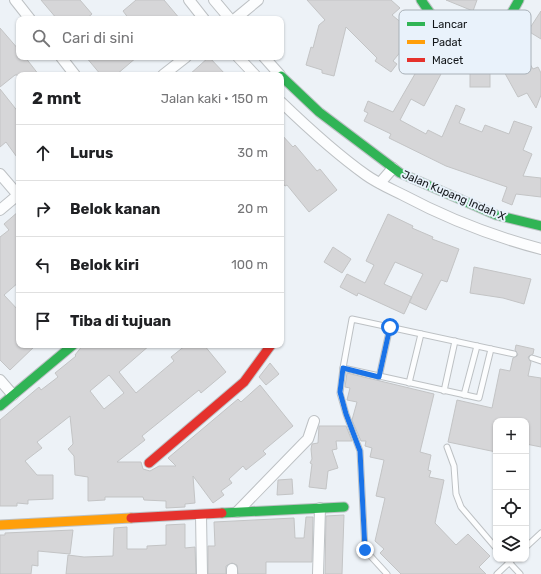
<!DOCTYPE html>
<html lang="id">
<meta charset="utf-8">
<style>
:root{--surface:#fff;--page:#f2f2f2;--text:#202124;--muted:#757577;--line:#e0e0e0}
body{margin:0;font-family:Rubik,sans-serif;background:var(--page);color:var(--text)}
.controls{position:absolute;right:12px;bottom:12px;display:grid;overflow:hidden;border-radius:8px;box-shadow:0 1px 3px #0004}
.controls button{width:36px;height:36px;display:grid;place-items:center;padding:0;border:0;border-bottom:1px solid var(--line);background:var(--surface);color:var(--text);font:20px sans-serif}
.stop{position:absolute;width:12px;height:12px;margin:-9px;border:3px solid #1a73e8;border-radius:50%;background:#fff}
.stop.end{background:#1a73e8;border-color:#fff;box-shadow:0 1px 4px #0008}
.list{margin:0;padding:0;list-style:none}
h2{display:flex;justify-content:space-between;align-items:center;height:52px;margin:0;padding:0 16px;font-size:17px}
h2 small{font-size:13px;font-weight:400;color:var(--muted)}
.list li{display:grid;grid-template-columns:26px 1fr auto;gap:12px;align-items:center;box-sizing:border-box;height:56px;padding:0 16px;border-top:1px solid var(--line)}
.list b{display:block;font-size:15px;white-space:nowrap}
.list em{font-size:13px;font-style:normal;color:var(--muted)}
.icon{flex:none;width:22px;height:22px;fill:none;stroke:currentColor;stroke-width:2;stroke-linecap:round;stroke-linejoin:round}
.map{position:relative;flex:none;width:541px;height:574px;overflow:hidden}
.search{position:absolute;background:var(--surface);box-shadow:0 1px 3px #0004;left:16px;top:16px;width:268px;height:44px;display:flex;align-items:center;gap:10px;box-sizing:border-box;padding:0 14px;border-radius:8px;color:var(--muted);font-size:15px}
.panel{position:absolute;background:var(--surface);box-shadow:0 1px 3px #0004;left:16px;top:72px;width:268px;height:276px;border-radius:8px}
.map>svg:first-child{display:block}
.building{fill:#d6d6d8;stroke:#c3c4c5;fill-rule:evenodd}
.lines{fill:none;stroke-linecap:round;stroke-linejoin:round}
.lane-casing{stroke:#bdc1c4;stroke-width:7}
.street-casing{stroke:#bdc1c4;stroke-width:12}
.fast-casing{stroke:#bdc1c4;stroke-width:11}
.slow-casing{stroke:#bdc1c4;stroke-width:11}
.jam-casing{stroke:#bdc1c4;stroke-width:11}
.lane{stroke:#fcfdfe;stroke-width:5}
.street{stroke:#fcfdfe;stroke-width:10}
.fast{stroke:#30b455;stroke-width:9}
.slow{stroke:#ff9f0a;stroke-width:9}
.jam{stroke:#e5322d;stroke-width:9}
.route{stroke:#1a73e8;stroke-width:5}
.labels{text-anchor:middle;stroke-width:4;stroke-linejoin:round;paint-order:stroke}
.street-label{font-size:11px;fill:#121619;stroke:#e9f2fb}
.key{fill:#e9f2fb;stroke:#a8b0b7;stroke-width:1}
.key-label{font-size:11px;fill:#121619}
</style>
<div class="map">
<svg width="541" height="574" viewBox="0 0 541 574">
<rect width="100%" height="100%" fill="#edf2f7"/>
<g class="building">
<polygon points="41,0 80,0 92,14 86,19 57,19"/>
<polygon points="136,0 164,0 180,19 129,19 123,11"/>
<polygon points="307,0 391,0 400,8 392,15 415,34 393,61 397,64 391,72 375,61 377,58 346,27 334,76 322,73 322,70 306,65 311,47 313,48 319,25 325,20"/>
<polygon points="446,0 477,0 473,11"/>
<polygon points="541,11 541,39 528,31"/>
<polygon points="0,28 19,50 19,57 25,57 39,75 15,75 0,87"/>
<polygon points="504,39 511,50 519,46 533,69 538,67 541,73 541,95 536,108 527,93 518,97 491,48"/>
<polygon points="434,41 446,48 443,53 450,57 424,106 411,99 400,120 426,134 428,130 442,137 456,105 465,109 459,123 482,132 485,125 509,134 514,121 532,127 523,150 532,154 523,176 541,178 541,197 516,194 512,205 502,201 507,187 446,166 389,138 391,134 364,121 368,113 364,111 368,101 393,112"/>
<polygon points="86,57 137,57 116,75 101,75"/>
<polygon points="209,57 226,75 189,75"/>
<rect x="470" y="60" width="20" height="27"/>
<polygon points="0,89 19,113 19,160 6,142 0,147"/>
<polygon points="281,134 293,147 295,145 317,171 320,169 337,190 309,212 287,185 285,186 281,181"/>
<polygon points="19,211 19,282 4,295 19,311 19,345 36,345 10,370 0,360 0,237 9,230 4,224"/>
<polygon points="388,214 413,226 412,228 433,237 432,239 459,249 447,282 441,280 426,310 409,302 423,274 395,262 384,284 412,297 404,314 358,293 357,296 340,287 347,274 365,283 374,265 366,261"/>
<polygon points="333,247 351,259 342,273 324,262"/>
<polygon points="474,267 531,279 524,304 503,298 470,293"/>
<path d="M83 345H150L119 372 136 393 174 361 171 357 186 345H204L226 372 201 393 199 390 142 436 145 440 117 462H141L143 469 150 471 159 466H176L168 458 238 399 241 402 260 385 293 426 263 451 266 454 246 470 243 466 229 479 232 483 221 491 224 495 213 503 193 476 195 503 185 504V507L166 508V501L144 500 143 497H105V500L88 501V477L75 475 74 456 68 449 73 444 70 416 37 442 42 448 25 461 37 475H53V499L28 500V504L17 503V506H0V420L39 387 41 390 58 377 55 373 76 356 75 355ZM109 375 124 393 104 409 90 391Z"/>
<polygon points="516,345 534,349 533,354 528,357 531,362 528,376 541,378 541,447 526,444 526,421 496,421 496,452 448,442 457,400 492,408 500,369 510,371 513,358 518,355 515,350"/>
<polygon points="270,363 279,374 266,385 259,377"/>
<polygon points="347,373 434,394 420,452 431,455 428,470 431,471 429,477 444,480 435,523 456,545 468,534 490,556 479,567 486,574 401,574 380,553 384,549 375,541 385,498 376,496 384,460 370,457 372,448 365,446 366,441 361,441 352,420 357,402 347,400 350,388 345,387"/>
<polygon points="319,426 346,426 352,441 336,441 337,449 332,450 338,468 328,471 326,489 309,487 312,464 310,463 312,459 311,449 312,444 318,443"/>
<polygon points="292,479 293,494 277,495 278,480"/>
<polygon points="344,515 342,574 325,574 326,516"/>
<polygon points="306,517 313,517 312,562 266,562 266,574 238,574 237,565 232,563 226,566 226,574 208,574 208,546 215,546 214,522 294,518 295,538 304,538"/>
<polygon points="185,524 185,548 195,547 196,574 66,574 68,555 84,557 113,556 114,528 127,527 127,549 147,549 147,546 166,545 166,525"/>
<polygon points="73,530 70,554 38,551 38,566 32,565 31,574 0,574 0,535 5,535 5,533"/>
</g>
<g class="lines">
<defs>
<g id="lane">
<polyline points="532,358 541,361"/>
<polyline points="343,368 352,319 514,354"/>
<polyline points="379,377 390,327"/>
<polyline points="409,383 421,334"/>
<polyline points="444,391 455,341"/>
<polyline points="464,395 477,346"/>
<polyline points="447,447 454,466 456,494 461,507 496,548"/>
<polyline points="526,547 541,533"/>
<polyline points="506,559 520,574"/>
<polyline points="387,574 365,550 360,451 346,414 340,393 343,368 479,398 491,349"/>
<polyline points="497,574 513,559"/>
</g>
<g id="street">
<polyline points="15,0 30,19"/>
<polyline points="189,0 204,19"/>
<polyline points="214,0 230,19"/>
<polyline points="235,19 258,0"/>
<polyline points="61,57 75,75"/>
<polyline points="238,57 255,75"/>
<polyline points="264,57 280,75"/>
<polyline points="163,75 186,57"/>
<path d="M281 102C308 128 335 153 366 175 377 183 391 189 403 195 448 219 492 236 541 249"/>
<polyline points="0,174 18,195"/>
<polyline points="380,183 393,168"/>
<polyline points="0,210 19,194"/>
<polyline points="0,380 13,395"/>
<polyline points="237,512 303,444 308,439 314,421"/>
<polyline points="201,515 202,574"/>
<polyline points="232,574 232,569"/>
<polyline points="318,574 320,508"/>
</g>
<g id="fast">
<path d="M421 0C428 10 435 22 445 28 463 39 491 37 506 21 511 15 515 7 519 0"/>
<polyline points="281,76 319,112 400,173 496,215 541,226"/>
<polyline points="0,406 73,345"/>
<polyline points="222,513 344,507"/>
</g>
<polyline id="slow" points="0,525 131,518"/>
<g id="jam">
<polyline points="149,463 244,382 271,345"/>
<polyline points="131,518 222,513"/>
</g>
</defs>
<use href="#lane" class="lane-casing"/>
<use href="#street" class="street-casing"/>
<use href="#fast" class="fast-casing"/>
<use href="#slow" class="slow-casing"/>
<use href="#jam" class="jam-casing"/>
<use href="#lane" class="lane"/>
<use href="#street" class="street"/>
<use href="#fast" class="fast"/>
<use href="#slow" class="slow"/>
<use href="#jam" class="jam"/>
</g>
<g class="lines">
<polyline class="route" points="365,550 360,451 346,414 340,392 343,368 379,377 390,327"/>
</g>
<g class="labels">
<g class="street-label">
<text transform="translate(454 195) rotate(23)" y="4">Jalan Kupang Indah X</text>
</g>
</g>
<rect x="399" y="10" width="132" height="64" rx="6" class="key"/>
<rect x="407" y="22" width="18" height="4" fill="#30b455"/>
<rect x="407" y="40" width="18" height="4" fill="#ff9f0a"/>
<rect x="407" y="58" width="18" height="4" fill="#e5322d"/>
<g class="key-label">
<text x="432" y="28">Lancar</text>
<text x="432" y="46">Padat</text>
<text x="432" y="64">Macet</text>
</g>
</svg>
<div class="controls">
<button>+</button>
<button>−</button>
<button><svg class="icon" aria-label="locate" viewBox="0 0 24 24"><circle cx="12" cy="12" r="6"/><path d="M12 2v4M12 18v4M2 12h4M18 12h4"/></svg></button>
<button><svg class="icon" aria-label="layers" viewBox="0 0 24 24"><path d="M12 4l9 5-9 5-9-5zM3 14l9 5 9-5"/></svg></button>
</div>
<div class="stop" style="left:390px;top:327px"></div>
<div class="stop end" style="left:365px;top:550px"></div>
<div class="search"><svg class="icon" aria-label="search" viewBox="0 0 24 24"><circle cx="10" cy="10" r="6"/><path d="M15 15l6 6"/></svg>Cari di sini</div>
<section class="panel">
<h2>2 mnt<small>Jalan kaki · 150 m</small></h2>
<ul class="list">
<li><svg class="icon" aria-label="ahead" viewBox="0 0 24 24"><path d="M12 20V5M6 11l6-6 6 6"/></svg><div><b>Lurus</b></div><em>30 m</em></li>
<li><svg class="icon" aria-label="right" viewBox="0 0 24 24"><path d="M7 20v-9h11M14 6l5 5-5 5"/></svg><div><b>Belok kanan</b></div><em>20 m</em></li>
<li><svg class="icon" aria-label="left" viewBox="0 0 24 24"><path d="M17 20v-9H6M10 6l-5 5 5 5"/></svg><div><b>Belok kiri</b></div><em>100 m</em></li>
<li><svg class="icon" aria-label="arrive" viewBox="0 0 24 24"><path d="M6 21V4h12l-3 4 3 4H6"/></svg><div><b>Tiba di tujuan</b></div></li>
</ul>
</section>
</div>
